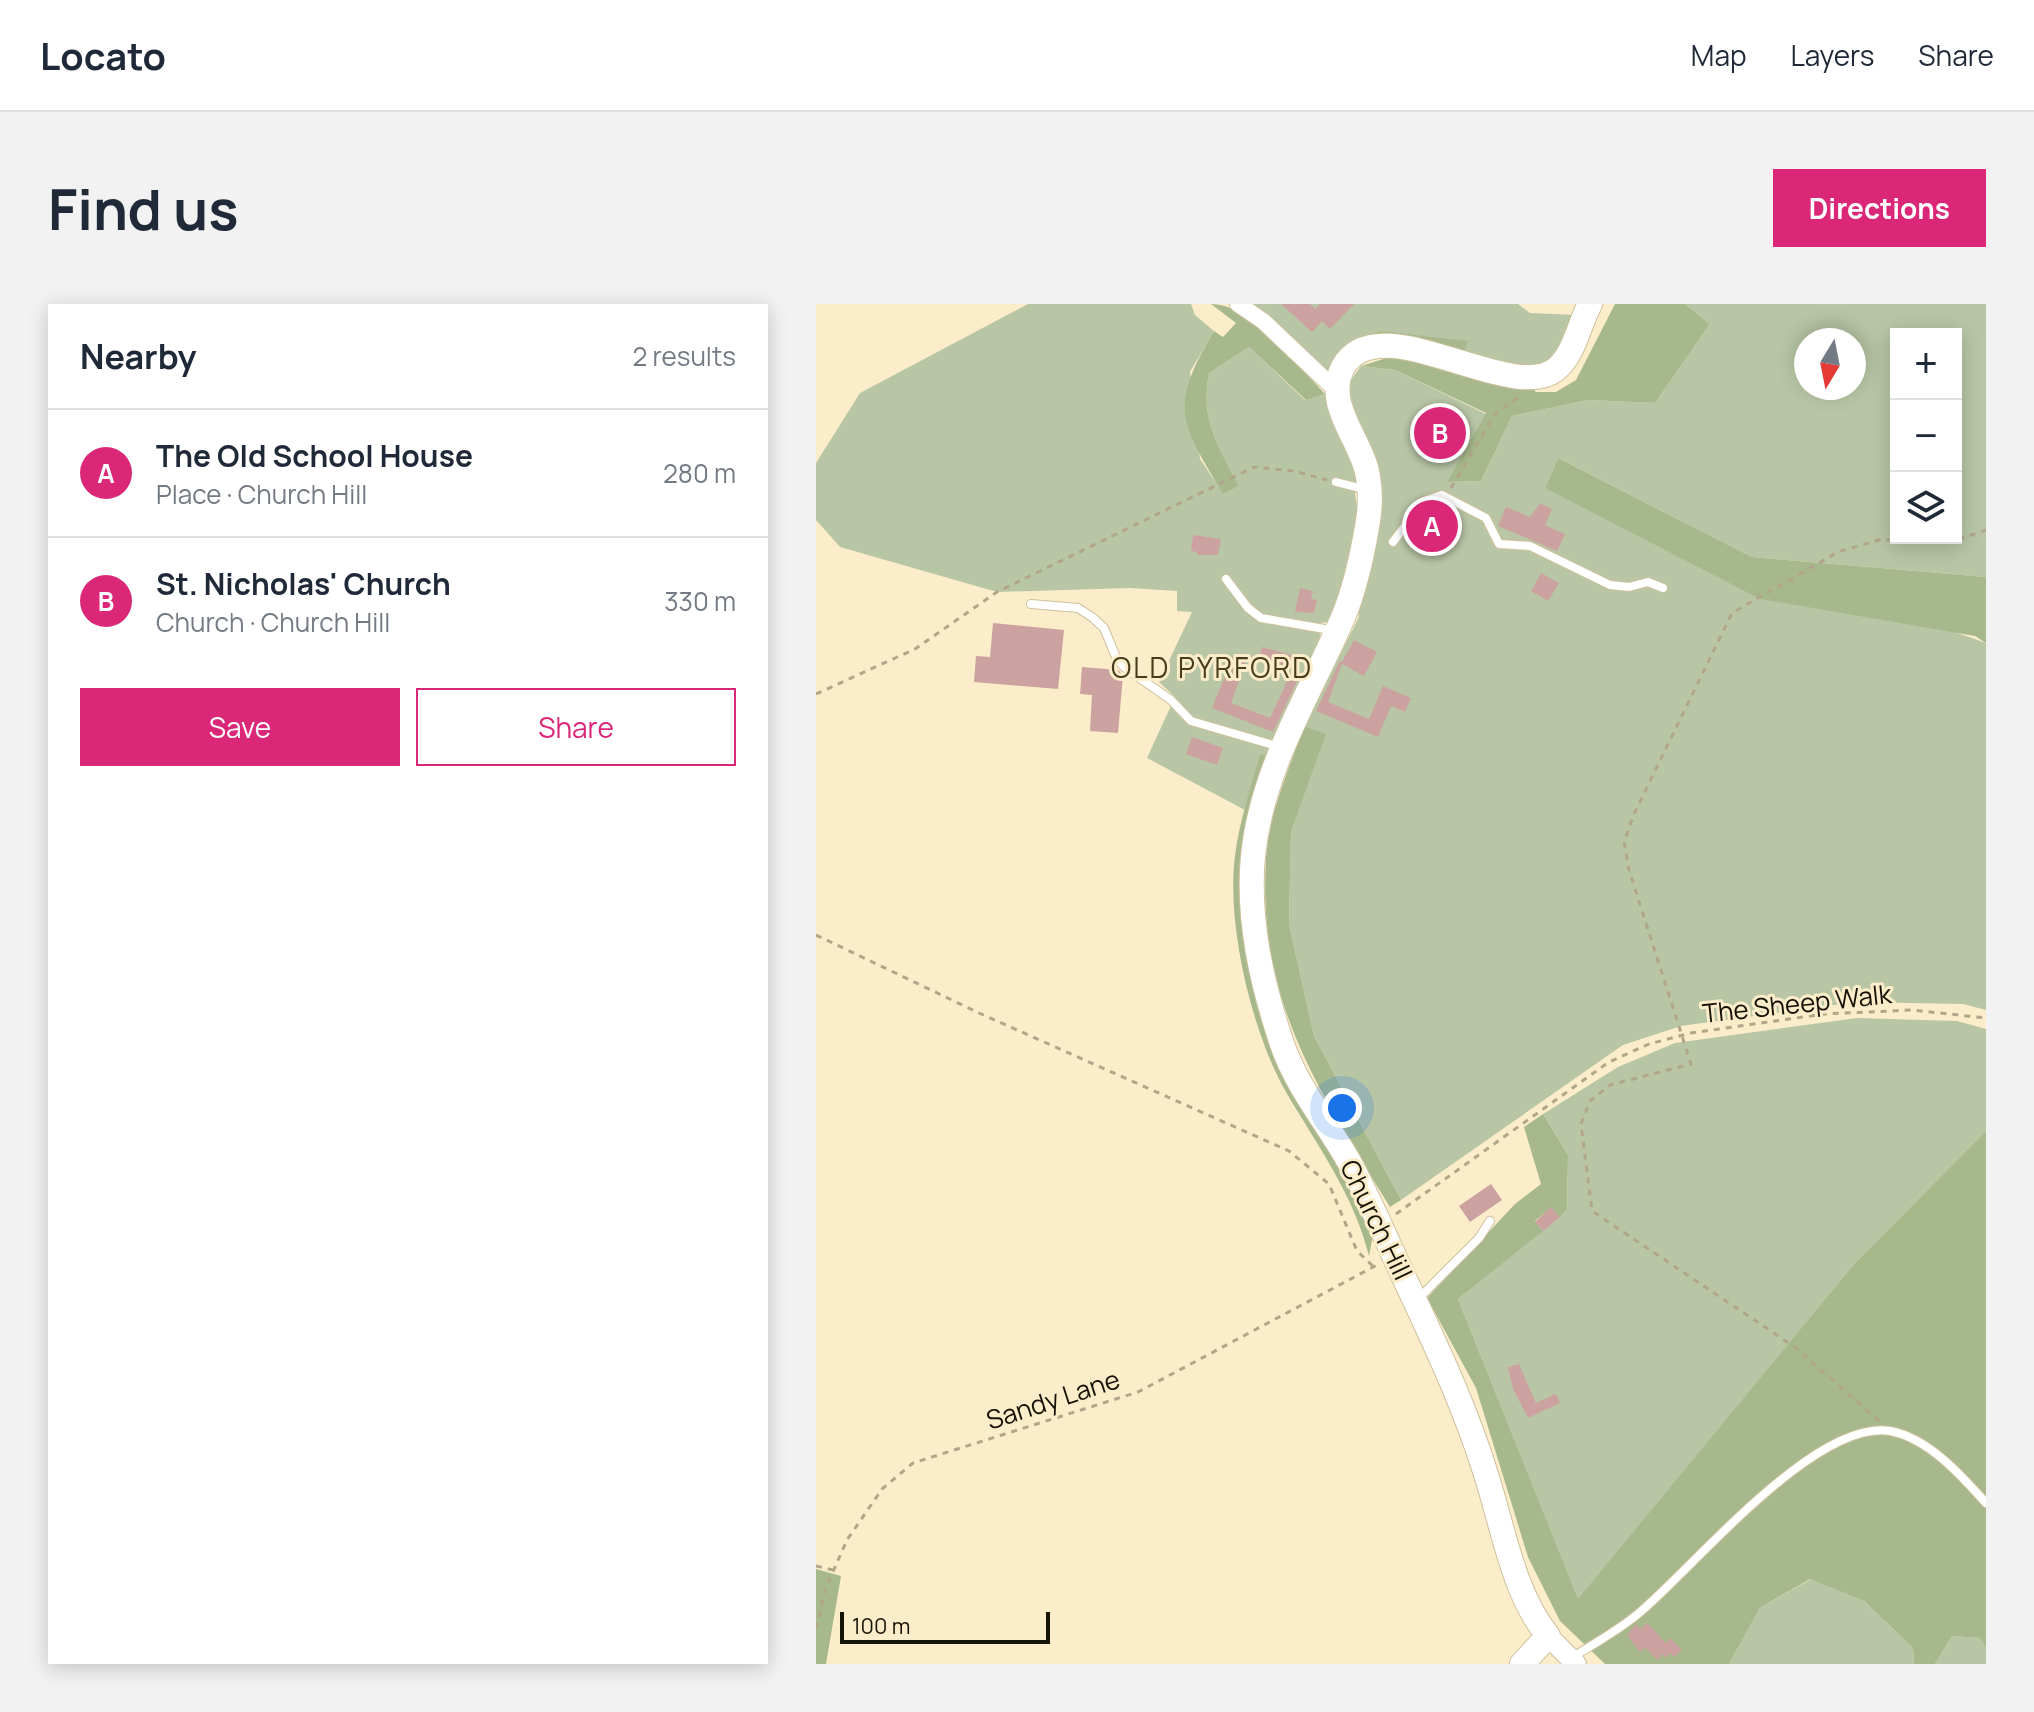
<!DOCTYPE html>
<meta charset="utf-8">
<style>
:root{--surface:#fff;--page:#f2f2f3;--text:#1f2937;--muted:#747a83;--line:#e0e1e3;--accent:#db2777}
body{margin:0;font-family:Manrope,sans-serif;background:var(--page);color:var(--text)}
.controls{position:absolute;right:24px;top:24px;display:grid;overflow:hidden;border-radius:0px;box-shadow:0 4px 20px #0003}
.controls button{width:72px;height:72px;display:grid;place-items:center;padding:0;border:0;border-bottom:2px solid var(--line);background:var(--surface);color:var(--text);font:40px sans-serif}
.compass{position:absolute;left:978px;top:24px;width:72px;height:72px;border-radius:50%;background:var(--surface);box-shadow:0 4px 20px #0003;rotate:190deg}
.scale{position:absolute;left:24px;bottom:20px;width:210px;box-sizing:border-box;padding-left:8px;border:4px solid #171206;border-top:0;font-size:22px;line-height:28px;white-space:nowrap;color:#171206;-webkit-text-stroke:6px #fbedc9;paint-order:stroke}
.you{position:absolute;left:526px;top:804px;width:28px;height:28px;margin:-20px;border:6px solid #fff;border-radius:50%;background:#1a73e8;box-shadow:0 0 0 12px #1a73e833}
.badge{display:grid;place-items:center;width:52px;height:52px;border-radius:50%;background:var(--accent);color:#fff;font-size:26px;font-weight:700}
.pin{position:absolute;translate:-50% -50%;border:4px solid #fff;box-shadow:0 2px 8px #0006}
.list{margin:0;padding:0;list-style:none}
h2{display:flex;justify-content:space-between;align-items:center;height:104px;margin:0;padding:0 32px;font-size:34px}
h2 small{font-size:26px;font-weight:400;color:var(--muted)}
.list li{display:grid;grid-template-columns:52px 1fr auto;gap:24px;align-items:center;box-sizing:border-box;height:128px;padding:0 32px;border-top:2px solid var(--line)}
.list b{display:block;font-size:30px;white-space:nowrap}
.list p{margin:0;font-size:26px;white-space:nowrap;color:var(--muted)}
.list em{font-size:26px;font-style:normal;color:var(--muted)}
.actions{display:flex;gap:16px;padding:24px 32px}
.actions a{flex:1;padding:18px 0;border:2px solid var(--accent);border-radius:0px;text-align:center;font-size:28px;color:var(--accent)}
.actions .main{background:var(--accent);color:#fff}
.icon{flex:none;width:44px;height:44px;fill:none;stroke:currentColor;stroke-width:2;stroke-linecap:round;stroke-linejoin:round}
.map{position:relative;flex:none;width:1170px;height:1360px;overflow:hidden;border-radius:0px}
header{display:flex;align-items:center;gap:48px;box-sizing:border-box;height:112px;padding:0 40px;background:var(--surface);border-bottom:2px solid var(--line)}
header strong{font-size:38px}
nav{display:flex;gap:44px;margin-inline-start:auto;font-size:28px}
.intro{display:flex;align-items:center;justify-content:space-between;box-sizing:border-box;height:192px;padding:0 48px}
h1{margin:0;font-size:56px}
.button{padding:20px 36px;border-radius:0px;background:var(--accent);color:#fff;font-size:28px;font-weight:700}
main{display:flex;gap:48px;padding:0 48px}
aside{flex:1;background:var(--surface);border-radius:0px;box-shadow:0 4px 20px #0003}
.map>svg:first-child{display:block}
.green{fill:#b9c6a6;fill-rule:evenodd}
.forest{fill:#a7b98c}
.building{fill:#cba29f}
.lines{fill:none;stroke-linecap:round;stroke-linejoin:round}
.service-casing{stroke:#cec19e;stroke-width:10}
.minor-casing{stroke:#cec19e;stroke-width:18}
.tertiary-casing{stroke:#cec19e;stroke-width:22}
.secondary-casing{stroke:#cec19e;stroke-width:26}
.path{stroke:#b1a68a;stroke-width:3;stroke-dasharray:6 6;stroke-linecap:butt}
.service{stroke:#fff;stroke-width:8}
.minor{stroke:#fff;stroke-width:16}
.tertiary{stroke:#fff;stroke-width:20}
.secondary{stroke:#fff;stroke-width:24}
.labels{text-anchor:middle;stroke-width:6;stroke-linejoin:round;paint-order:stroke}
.street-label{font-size:26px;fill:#171206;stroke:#fbedc9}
.neighbourhood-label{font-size:28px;letter-spacing:2px;fill:#473c1d;stroke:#fbedc9}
</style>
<header>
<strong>Locato</strong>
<nav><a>Map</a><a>Layers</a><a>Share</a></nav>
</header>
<div class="intro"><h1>Find us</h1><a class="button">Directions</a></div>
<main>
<aside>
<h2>Nearby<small>2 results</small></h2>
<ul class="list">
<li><span class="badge">A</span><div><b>The Old School House</b><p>Place · Church Hill</p></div><em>280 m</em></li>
<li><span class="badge">B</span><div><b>St. Nicholas' Church</b><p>Church · Church Hill</p></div><em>330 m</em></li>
</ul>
<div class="actions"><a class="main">Save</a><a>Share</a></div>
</aside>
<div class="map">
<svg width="1170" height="1360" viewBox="0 0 1170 1360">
<rect width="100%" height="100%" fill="#fbedc9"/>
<g class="green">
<path d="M212 0H375L379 11 398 27 374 68 384 155 407 189 423 182C402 141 384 117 393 69L433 43 489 96 509 90 544 172 539 191 544 217 522 303 512 318 505 319 503 343 455 453 444 451 429 506 331 454 359 393 343 378 376 308 361 307V287L314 284 181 288 24 243 0 216V159L44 89Z"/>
<polygon points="432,0 702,0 714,9 761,11 739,51 718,65 564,27 510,69"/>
<path d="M869 0H1170V273L936 253 742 154 729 184 1170 339V706L1147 700 1040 698 865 722 807 741 585 896 498 732 473 620 475 528 509 431 488 422 543 313 540 292 557 234 532 95 535 76 545 62 579 66 670 110 632 178 665 177 696 112 772 96 839 99 894 20ZM1080 30H1140V234H1080ZM990 36H1038V84H990Z"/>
<polygon points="1041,714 1141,717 1170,725 1170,827 1038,960 762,1296 642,995 751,905 752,851 727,810 802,763 859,739"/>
<polygon points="995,1275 1048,1297 1097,1344 1098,1360 913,1360 944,1304"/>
<polygon points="1136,1332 1164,1334 1170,1344 1170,1360 1119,1360"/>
</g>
<g class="forest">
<path d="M395 0C436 0 481 61 509 90L490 96 433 43 393 69C384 117 402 141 423 182L407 190C363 116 353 103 398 27L407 33 420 19Z"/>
<polygon points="799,0 869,0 894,20 839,99 772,96 696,112 665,177 631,178 670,109 579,66 545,62 577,52 713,80 720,88 740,88 760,76"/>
<polygon points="564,27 652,37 647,50 569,37 519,75 510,69 531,42"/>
<polygon points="742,154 936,253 1170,273 1170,339 1159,332 944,295 729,184"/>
<path d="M488 422 510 430 475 528 473 620 498 732 585 896 574 903C504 788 441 698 450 555 453 509 473 465 488 422Z"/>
<path d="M444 450 455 453 439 656 559 920 553 952C538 891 501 841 470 788 436 729 410 620 419 552 423 518 435 484 444 450Z"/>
<polygon points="727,810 752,851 751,905 744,913 735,904 719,917 727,927 642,995 762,1295 1038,960 1170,827 1170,1344 1164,1334 1136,1332 1119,1360 1098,1360 1097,1344 1048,1297 994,1275 944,1304 913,1360 789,1360 744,1317 712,1253 660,1084 611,994 699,900 725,880 708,823"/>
<polygon points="0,1265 25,1272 10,1360 0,1360"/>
</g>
<g class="building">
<polygon points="465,0 494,0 499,5 504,0 538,0 514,25 506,17 496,28"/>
<polygon points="603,121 647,124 645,139 602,134"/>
<polygon points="724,199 736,205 729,221 749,230 741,247 682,222 690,203 714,213"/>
<polygon points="616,208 628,218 618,234 605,226"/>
<polygon points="377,231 405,235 402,251 381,251 381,248 375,247"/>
<polygon points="725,269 743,279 732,297 715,287"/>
<polygon points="484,284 497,287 495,295 501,296 498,309 479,308"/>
<polygon points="177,319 248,326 242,385 158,378 160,352 174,353"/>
<polygon points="538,336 561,348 548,372 526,360 512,398 553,415 567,382 595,394 589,408 575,402 562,433 500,407 524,357 526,358"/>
<polygon points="446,343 483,353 478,366 443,354"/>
<polygon points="417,352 430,357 415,399 454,414 473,373 481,377 457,428 396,404"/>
<polygon points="266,363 302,366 307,371 302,429 274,427 276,391 264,390"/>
<polygon points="376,433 407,444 401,461 370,450"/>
<polygon points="675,880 686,896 654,918 643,902"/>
<polygon points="735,903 744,913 727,927 719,918"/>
<polygon points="703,1060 720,1099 740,1090 744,1099 712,1114 697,1085 692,1063"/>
<polygon points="831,1319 850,1339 854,1334 866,1346 858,1353 854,1349 850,1354 847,1350 841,1356 829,1343 824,1348 811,1331 820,1320 824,1325"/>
</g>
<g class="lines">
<defs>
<g id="service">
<polyline points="520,178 551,186"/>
<polyline points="577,238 608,197 626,191 670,214 683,240 714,242 794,281 813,283 832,278 847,284"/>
<polyline points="410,275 432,304 445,314 520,327"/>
<polyline points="215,300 262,304 276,313 288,324 300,353 308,363 355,396 375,417 464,443"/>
<polyline points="603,994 663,934 674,917"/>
<path d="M757 1353C779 1339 803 1326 823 1309 878 1263 999 1115 1074 1127 1112 1134 1145 1171 1170 1199"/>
</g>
<polyline id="minor" points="422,0 447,17 522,88"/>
<polyline id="tertiary" points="732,1332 760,1360"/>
<path id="secondary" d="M706 1360 732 1332C698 1290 688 1228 672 1177 652 1110 623 1048 593 984 574 944 557 903 536 863 514 822 482 786 466 740 446 680 431 616 437 552 446 463 494 391 528 311 539 284 546 252 551 223 554 207 555 189 552 173 547 137 507 101 527 63 562 0 693 100 739 66 758 52 763 20 774 0"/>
</defs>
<use href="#service" class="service-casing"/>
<use href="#minor" class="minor-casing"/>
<use href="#tertiary" class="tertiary-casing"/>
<use href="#secondary" class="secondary-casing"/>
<g class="path">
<polyline points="635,184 678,111 704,92"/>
<polyline points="0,390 99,345 181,288 438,163 478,167 511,176"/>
<polyline points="0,631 163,709 473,847 513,880 541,947 558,963"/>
<polyline points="580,910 793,758 833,740 875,729 1008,710 1096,706 1170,714"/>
<polyline points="1063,1117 980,1044 776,907 765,820 774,797 794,781 875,760 813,566 808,538 818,510 916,309 1022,248 1063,236 1141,236 1170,226"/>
<polyline points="0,1262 17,1266"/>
<polyline points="0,1325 9,1286 31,1236 66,1185 97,1159 322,1088 561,961"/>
</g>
<use href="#service" class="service"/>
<use href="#minor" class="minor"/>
<use href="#tertiary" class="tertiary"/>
<use href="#secondary" class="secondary"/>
</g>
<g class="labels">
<g class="street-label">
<text transform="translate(981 700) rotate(-6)" y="9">The Sheep Walk</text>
<text transform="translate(560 916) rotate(64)" y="9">Church Hill</text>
<text transform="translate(237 1096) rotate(-18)" y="9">Sandy Lane</text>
</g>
<g class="neighbourhood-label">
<text x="396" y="374">OLD PYRFORD</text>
</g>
</g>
</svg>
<div class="controls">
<button>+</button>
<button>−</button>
<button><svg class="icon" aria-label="layers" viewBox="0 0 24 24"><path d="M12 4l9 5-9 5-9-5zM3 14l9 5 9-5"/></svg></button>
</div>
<svg class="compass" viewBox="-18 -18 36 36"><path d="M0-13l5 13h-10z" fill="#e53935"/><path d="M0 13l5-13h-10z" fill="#747a83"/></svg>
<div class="scale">100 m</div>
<div class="you"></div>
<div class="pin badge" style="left:616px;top:222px">A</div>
<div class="pin badge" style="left:624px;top:129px">B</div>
</div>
</main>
